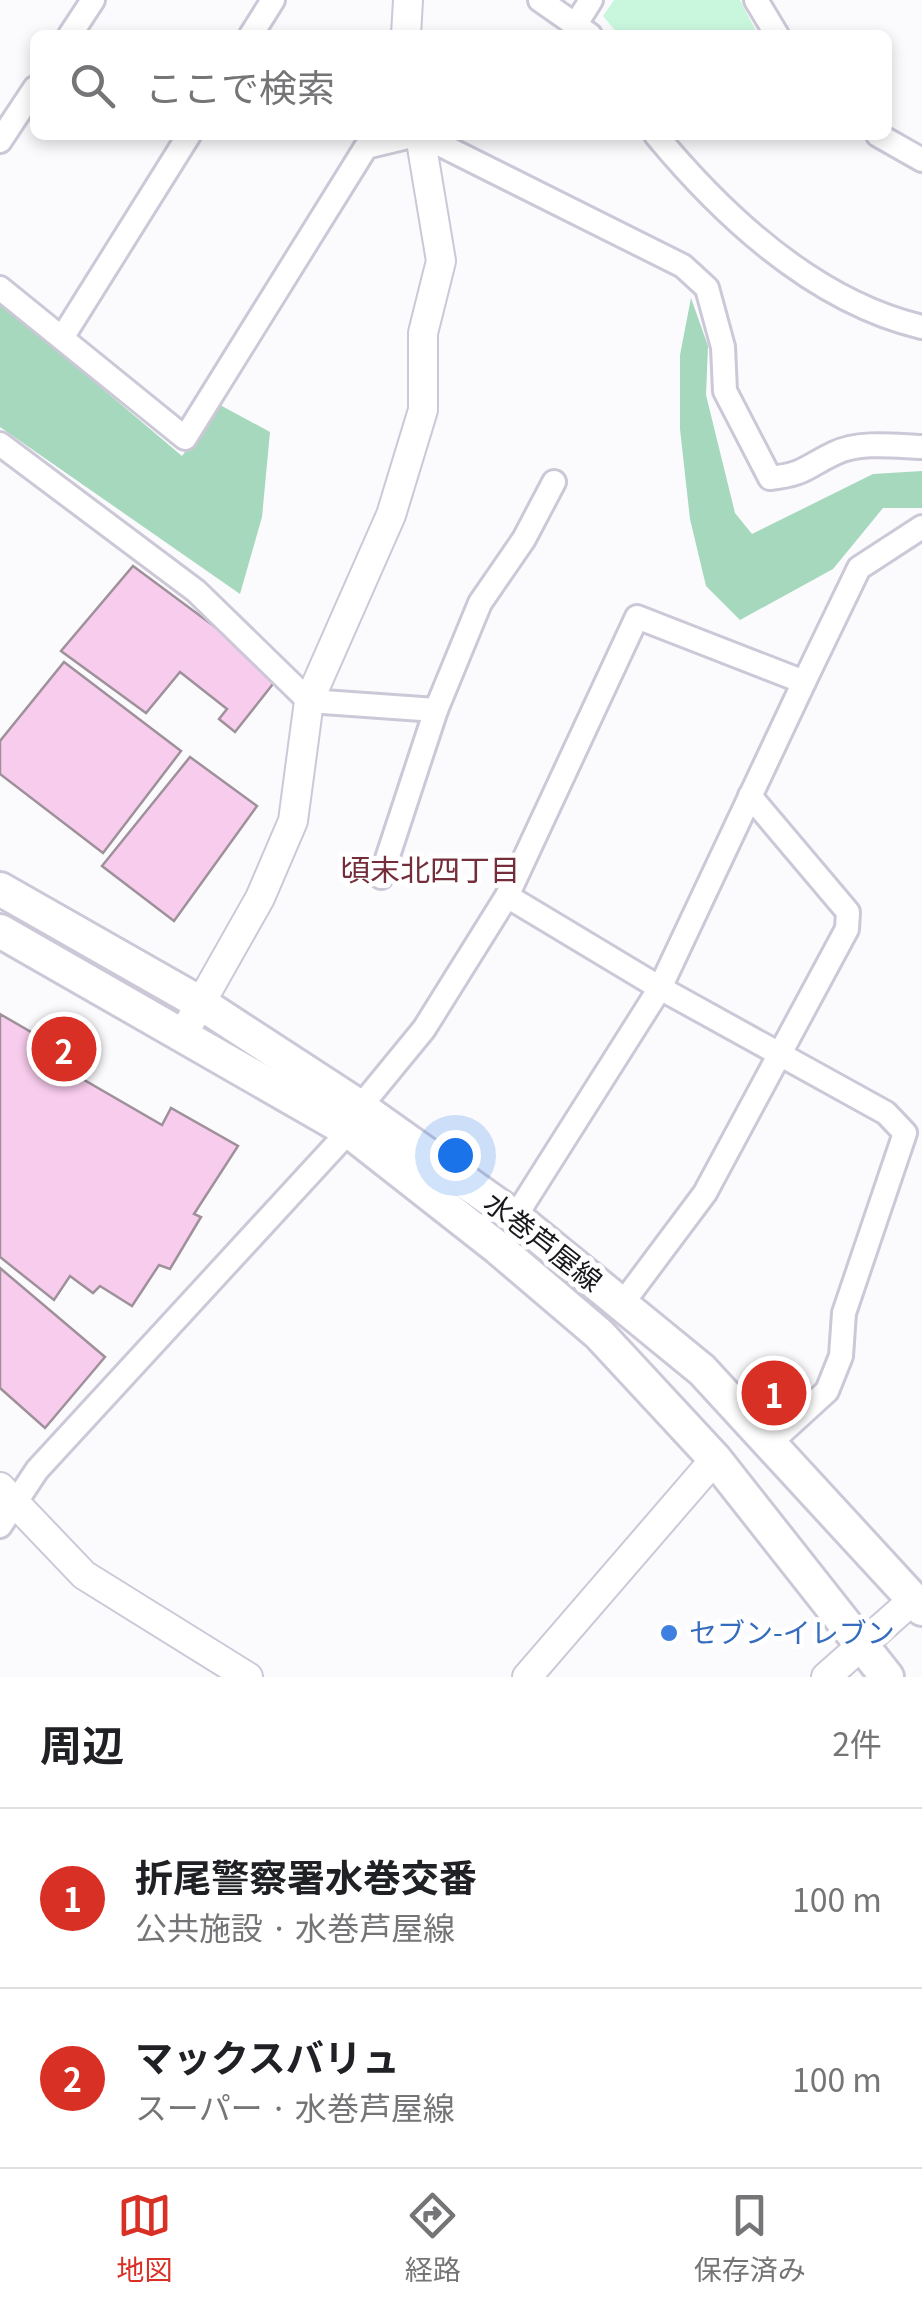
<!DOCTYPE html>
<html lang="ja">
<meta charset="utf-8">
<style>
:root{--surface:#fff;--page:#f6f6f6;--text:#202124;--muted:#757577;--line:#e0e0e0;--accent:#d93025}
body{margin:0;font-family:Georgia,"Noto Sans JP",serif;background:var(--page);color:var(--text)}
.you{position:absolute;left:455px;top:1155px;width:35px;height:35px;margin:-25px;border:8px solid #fff;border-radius:50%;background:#1a73e8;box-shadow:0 0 0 15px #1a73e833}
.badge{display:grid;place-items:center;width:65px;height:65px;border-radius:50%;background:var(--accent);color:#fff;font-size:32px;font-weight:700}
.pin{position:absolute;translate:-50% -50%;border:5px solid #fff;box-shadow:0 2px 10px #0006}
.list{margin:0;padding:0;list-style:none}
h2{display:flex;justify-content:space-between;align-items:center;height:130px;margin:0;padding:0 40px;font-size:42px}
h2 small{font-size:32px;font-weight:400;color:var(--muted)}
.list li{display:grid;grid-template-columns:65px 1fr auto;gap:30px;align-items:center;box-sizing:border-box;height:180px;padding:0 40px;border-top:2px solid var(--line)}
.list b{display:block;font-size:38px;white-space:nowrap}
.list p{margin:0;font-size:32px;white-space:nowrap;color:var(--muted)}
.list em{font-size:32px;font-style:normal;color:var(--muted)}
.icon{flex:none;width:55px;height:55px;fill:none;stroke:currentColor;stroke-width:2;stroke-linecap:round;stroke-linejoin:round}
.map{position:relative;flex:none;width:922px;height:1677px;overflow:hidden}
.search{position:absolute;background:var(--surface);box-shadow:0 5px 15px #0003;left:30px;right:30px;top:30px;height:110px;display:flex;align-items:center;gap:25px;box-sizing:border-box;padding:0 35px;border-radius:15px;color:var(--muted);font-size:38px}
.sheet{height:490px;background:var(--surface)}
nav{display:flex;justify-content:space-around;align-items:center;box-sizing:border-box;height:140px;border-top:2px solid var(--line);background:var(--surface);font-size:28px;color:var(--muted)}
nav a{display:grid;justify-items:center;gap:5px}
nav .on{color:var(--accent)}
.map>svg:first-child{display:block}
.green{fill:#c9f7de}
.forest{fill:#a5d8bd}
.building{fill:#f8cced;stroke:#9e919a;stroke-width:2.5}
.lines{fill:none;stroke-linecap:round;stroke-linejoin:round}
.minor-casing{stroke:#ccc8d7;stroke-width:28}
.tertiary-casing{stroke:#ccc8d7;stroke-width:32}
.secondary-casing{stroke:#ccc8d7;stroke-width:38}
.minor{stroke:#fff;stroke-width:22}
.tertiary{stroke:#fff;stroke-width:28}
.secondary{stroke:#fff;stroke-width:32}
.shop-dot{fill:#3f7fe0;stroke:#fff;stroke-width:4}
.labels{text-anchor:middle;stroke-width:10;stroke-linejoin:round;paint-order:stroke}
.street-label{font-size:28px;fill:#18171c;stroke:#fff}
.shop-label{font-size:28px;fill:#366cbe;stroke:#fff;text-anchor:start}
.neighbourhood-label{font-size:30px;fill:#742d3a;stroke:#fff}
</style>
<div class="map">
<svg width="922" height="1677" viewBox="0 0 922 1677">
<rect width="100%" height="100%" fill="#fbfafd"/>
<polygon class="green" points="614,0 740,0 756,31 750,35 619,35 603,16"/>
<g class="forest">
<polygon points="691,298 708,346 706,395 735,513 752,534 873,474 922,471 922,508 883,508 833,569 740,620 706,586 690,519 680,429 680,355"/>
<polygon points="0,302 182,456 220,405 270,432 262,517 240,594 0,427"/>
</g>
<g class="building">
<polygon points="133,566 280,675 235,732 219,719 227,709 180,672 146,713 61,651"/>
<polygon points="64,662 181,751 103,853 0,774 0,741"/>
<polygon points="190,757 257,806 174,921 102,866"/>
<polygon points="0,1014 43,1039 36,1052 162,1125 171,1108 238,1146 194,1214 201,1217 170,1269 159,1265 132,1306 100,1286 93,1293 70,1276 54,1300 0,1257"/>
<polygon points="0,1268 105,1357 45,1428 0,1388"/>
</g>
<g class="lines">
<defs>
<g id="minor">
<polyline points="540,0 590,35"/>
<polyline points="756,0 777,35"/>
<polyline points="576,24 591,0"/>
<polyline points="70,35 93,0"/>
<polyline points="251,35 273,0"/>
<path d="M421 135 683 266 707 288 723 347 725 391 770 478C806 474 805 467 835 453 860 441 895 446 922 447"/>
<path d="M656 135C724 217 816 302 922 327"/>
<polyline points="878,135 922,160"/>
<polyline points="0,141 35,88"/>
<polyline points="0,288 185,438 366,147 416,135"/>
<polyline points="62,338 189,135"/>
<polyline points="0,444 196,591 309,701 436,710 480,603 524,539 554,482"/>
<polyline points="381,877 436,710"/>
<polyline points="507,896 660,988 886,1113 905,1133 844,1313 841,1356 827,1391 770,1443"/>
<polyline points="515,1217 660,988 804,682"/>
<polyline points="622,1304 705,1193 847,929 848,912 750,796"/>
<polyline points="0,1526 37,1470 349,1131 360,1107 424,1029 507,896 637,617 804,682 859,568 922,527"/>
</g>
<g id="tertiary">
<polyline points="406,35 408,0"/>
<polyline points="182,1036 260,898 293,821 309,701 391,515 423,410 423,333 441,261 420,135"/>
<polyline points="0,1487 84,1575 248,1677"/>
<polyline points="527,1677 715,1459"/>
<polyline points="826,1677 914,1599"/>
</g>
<g id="secondary">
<polyline points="0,889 202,1004 360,1107 515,1217 702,1370 922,1609"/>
<polyline points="0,931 349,1131 498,1248 599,1334 715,1459 887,1677"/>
</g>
</defs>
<use href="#minor" class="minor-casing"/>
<use href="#tertiary" class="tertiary-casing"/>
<use href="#secondary" class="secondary-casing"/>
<use href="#minor" class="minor"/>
<use href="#tertiary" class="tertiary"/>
<use href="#secondary" class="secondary"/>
</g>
<circle class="shop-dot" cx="669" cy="1633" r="10"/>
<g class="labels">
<g class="street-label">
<text transform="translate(543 1242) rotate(38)" y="10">水巻芦屋線</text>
</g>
<g class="shop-label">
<text x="689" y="1643">セブン-イレブン</text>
</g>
<g class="neighbourhood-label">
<text x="430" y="881">頃末北四丁目</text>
</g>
</g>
</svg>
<div class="you"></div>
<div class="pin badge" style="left:774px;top:1393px">1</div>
<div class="pin badge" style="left:64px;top:1049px">2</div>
<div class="search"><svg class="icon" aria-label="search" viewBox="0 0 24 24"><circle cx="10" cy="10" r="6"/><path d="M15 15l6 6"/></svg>ここで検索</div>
</div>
<section class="sheet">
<h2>周辺<small>2件</small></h2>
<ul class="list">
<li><span class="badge">1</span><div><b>折尾警察署水巻交番</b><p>公共施設 · 水巻芦屋線</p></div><em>100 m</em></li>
<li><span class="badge">2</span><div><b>マックスバリュ</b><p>スーパー · 水巻芦屋線</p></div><em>100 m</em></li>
</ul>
</section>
<nav>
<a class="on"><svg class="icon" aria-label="map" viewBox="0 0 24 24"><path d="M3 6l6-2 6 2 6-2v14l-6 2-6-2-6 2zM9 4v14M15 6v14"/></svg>地図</a>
<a><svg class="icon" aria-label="directions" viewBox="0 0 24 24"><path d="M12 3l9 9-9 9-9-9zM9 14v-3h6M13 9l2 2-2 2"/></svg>経路</a>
<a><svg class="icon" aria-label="saved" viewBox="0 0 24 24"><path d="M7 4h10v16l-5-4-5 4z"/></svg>保存済み</a>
</nav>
